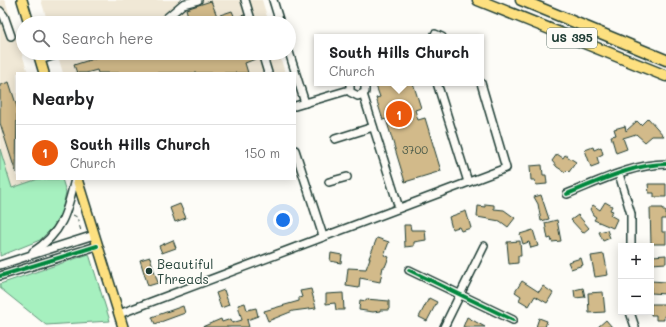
<!DOCTYPE html>
<meta charset="utf-8">
<style>
:root{--surface:#fff;--page:#f2f2f2;--text:#202124;--muted:#757577;--line:#e0e0e0;--accent:#ea580c}
body{margin:0;font-family:Mali,sans-serif;background:var(--page);color:var(--text)}
.controls{position:absolute;right:12px;bottom:12px;display:grid;overflow:hidden;border-radius:0px;box-shadow:0 2px 10px #0003}
.controls button{width:36px;height:36px;display:grid;place-items:center;padding:0;border:0;border-bottom:1px solid var(--line);background:var(--surface);color:var(--text);font:20px sans-serif}
.you{position:absolute;left:283px;top:220px;width:14px;height:14px;margin:-10px;border:3px solid #fff;border-radius:50%;background:#1a73e8;box-shadow:0 0 0 6px #1a73e833}
.badge{display:grid;place-items:center;width:26px;height:26px;border-radius:50%;background:var(--accent);color:#fff;font-size:13px;font-weight:700}
.pin{position:absolute;translate:-50% -50%;border:2px solid #fff;box-shadow:0 1px 4px #0006}
.popup{position:absolute;left:314px;top:34px;width:170px;height:52px;box-sizing:border-box;display:grid;place-content:center;border-radius:0px;background:var(--surface);filter:drop-shadow(0 1px 3px #0005);font-size:13px;white-space:nowrap;color:var(--muted)}
.popup b{font-size:15px;color:var(--text)}
.popup::after{content:'';position:absolute;left:50%;top:100%;margin-left:-8px;border:8px solid transparent;border-top-color:var(--surface)}
.list{margin:0;padding:0;list-style:none}
h2{display:flex;justify-content:space-between;align-items:center;height:52px;margin:0;padding:0 16px;font-size:17px}
h2 small{font-size:13px;font-weight:400;color:var(--muted)}
.list li{display:grid;grid-template-columns:26px 1fr auto;gap:12px;align-items:center;box-sizing:border-box;height:56px;padding:0 16px;border-top:1px solid var(--line)}
.list b{display:block;font-size:15px;white-space:nowrap}
.list p{margin:0;font-size:13px;white-space:nowrap;color:var(--muted)}
.list em{font-size:13px;font-style:normal;color:var(--muted)}
.icon{flex:none;width:22px;height:22px;fill:none;stroke:currentColor;stroke-width:2;stroke-linecap:round;stroke-linejoin:round}
.map{position:relative;flex:none;width:666px;height:327px;overflow:hidden}
.search{position:absolute;background:var(--surface);box-shadow:0 2px 10px #0003;left:16px;top:16px;width:280px;height:44px;display:flex;align-items:center;gap:10px;box-sizing:border-box;padding:0 14px;border-radius:22px;color:var(--muted);font-size:15px}
.panel{position:absolute;background:var(--surface);box-shadow:0 2px 10px #0003;left:16px;top:72px;width:280px;height:108px;border-radius:0px}
.map>svg:first-child{display:block}
.built{fill:#f0e8d6}
.green{fill:#a6f0bf;stroke:#62967a}
.building{fill:#d2ba8a;stroke:#1f3d34}
.lines{fill:none;stroke-linecap:round;stroke-linejoin:round}
.minor-casing{stroke:#1f3d34;stroke-width:10}
.major-casing{stroke:#1f3d34;stroke-width:12}
.highway-casing{stroke:#1f3d34;stroke-width:13}
.path{stroke:#1f3d34;stroke-width:1;stroke-dasharray:4 3;stroke-linecap:butt}
.minor{stroke:#fdfcf7;stroke-width:7}
.major{stroke:#fde080;stroke-width:9}
.highway{stroke:#fde080;stroke-width:10}
.cycleway-casing{stroke:#fdfcf7;stroke-width:6}
.cycleway{stroke:#00873e;stroke-width:4}
.poi-dot{fill:#1f3d34;stroke:#fdfcf7;stroke-width:1.5}
.labels{text-anchor:middle;stroke-width:3;stroke-linejoin:round;paint-order:stroke}
.number-label{font-size:11px;fill:#4c5c4a}
.shield{fill:#fdfcf7;stroke:#62766e;stroke-width:1}
.shield-label{font-size:12px;font-weight:bold;fill:#1f3d34}
.poi-label{font-size:13px;fill:#1f3d34;stroke:#fdfcf7;text-anchor:start}
</style>
<div class="map">
<svg width="666" height="327" viewBox="0 0 666 327">
<rect width="100%" height="100%" fill="#fdfcf7"/>
<filter id="ink" filterUnits="userSpaceOnUse"><feTurbulence type="fractalNoise" baseFrequency=".025" numOctaves="2"/><feDisplacementMap in="SourceGraphic" scale="8" xChannelSelector="R" yChannelSelector="G"/><feConvolveMatrix kernelMatrix="1 2 1 2 8 2 1 2 1" color-interpolation-filters="sRGB"/></filter>
<g filter="url(#ink)">
<g class="built">
<polygon points="0,0 5,0 28,73 17,73 17,179 38,179 12,188 0,149"/>
<polygon points="41,0 262,0 269,23 48,23"/>
<polygon points="57,53 279,53 285,73 63,73"/>
</g>
<g class="green">
<polygon points="0,149 12,188 38,179 62,179 66,192 62,211 55,225 40,240 0,256"/>
<polygon points="89,254 110,321 46,325 0,288 0,284"/>
</g>
<g class="building">
<polygon points="211,1 217,16 232,11 235,18 244,15 247,23 190,23 186,9"/>
<polygon points="111,53 257,53 258,58 245,63 248,73 98,73 97,70 86,73 77,73 74,65"/>
<polygon points="9,82 17,107 16,173 0,123 0,85"/>
<polygon points="375,83 413,83 421,108 415,110 418,120 425,118 441,171 405,182 386,119 383,120 376,98 380,97"/>
<polygon points="648,118 664,136 652,136 645,142 636,134 623,138 627,149 616,153 611,136 616,135 614,129 625,126 626,131 637,121 641,125"/>
<polygon points="593,147 594,150 601,147 603,154 597,157 599,164 591,167 585,150"/>
<polygon points="557,154 563,158 565,155 576,162 569,172 567,170 565,172 557,167 552,161"/>
<polygon points="542,165 543,175 546,175 547,184 536,185 535,180 531,180 530,166"/>
<polygon points="648,184 666,184 666,197 654,197 654,193 649,193"/>
<polygon points="541,195 549,219 541,221 538,204 534,197"/>
<polygon points="605,202 612,206 610,210 613,211 610,215 617,219 613,228 594,220 596,217 593,215 590,209 593,205 600,210"/>
<polygon points="180,204 186,218 175,222 170,208"/>
<polygon points="485,204 494,205 494,209 504,210 515,218 508,227 500,221 477,217 478,206 485,207"/>
<polygon points="650,208 663,208 663,211 666,211 666,219 662,219 662,232 666,232 666,244 651,244"/>
<polygon points="466,211 471,228 461,231 459,227 452,229 449,217"/>
<polygon points="578,215 589,228 583,233 571,220"/>
<polygon points="557,220 561,241 552,242 551,238 548,239 545,223"/>
<polygon points="404,225 410,225 411,230 425,230 426,240 414,242 414,246 405,247"/>
<polygon points="533,230 538,246 531,248 529,242 523,244 520,234"/>
<polygon points="607,230 610,238 603,241 599,232"/>
<polygon points="377,238 389,242 384,255 389,257 385,267 383,267 380,282 360,278 359,288 346,286 348,268 366,269 370,258 369,258"/>
<polygon points="173,240 176,248 162,253 159,246"/>
<polygon points="520,241 521,256 518,256 518,263 509,264 507,242"/>
<polygon points="331,253 342,255 341,263 330,261"/>
<polygon points="604,254 608,275 595,277 591,256"/>
<polygon points="666,255 666,263 652,264 652,256"/>
<polygon points="150,257 158,283 148,286 140,260"/>
<polygon points="581,258 583,265 571,269 568,262"/>
<polygon points="522,281 539,292 543,286 553,293 547,303 535,296 529,306 519,300 521,296 515,292"/>
<polygon points="651,281 666,282 666,294 651,293"/>
<polygon points="583,288 585,297 575,298 574,290"/>
<polygon points="311,289 316,308 293,311 268,321 264,311 299,301 299,298 302,297 300,291"/>
<polygon points="224,290 229,305 221,308 216,293"/>
<polygon points="603,292 605,312 589,313 588,293"/>
<polygon points="343,293 344,310 336,310 335,303 326,304 326,294"/>
<polygon points="429,298 437,302 427,321 419,317"/>
<polygon points="366,299 389,301 389,310 380,310 380,311 373,312 359,310 360,300 366,301"/>
<polygon points="245,303 247,310 256,308 258,316 247,320 249,327 202,327 221,319 222,322 231,319 232,323 242,320 238,305"/>
<polygon points="651,304 666,304 666,316 664,316 664,320 656,320 656,315 651,315"/>
<polygon points="183,306 185,313 155,324 152,317"/>
<polygon points="467,317 485,327 463,327"/>
<polygon points="539,318 547,321 545,327 536,327"/>
<polygon points="606,320 612,327 598,327"/>
</g>
<g class="lines">
<defs>
<g id="minor">
<polyline points="245,0 252,23"/>
<polyline points="273,0 280,23"/>
<polyline points="0,11 4,16 11,36"/>
<polyline points="157,23 163,21 183,4 198,0"/>
<polyline points="434,37 435,34 442,37"/>
<polyline points="289,52 305,103"/>
<polyline points="262,53 268,73"/>
<polyline points="40,60 61,53"/>
<polyline points="350,83 350,92 358,96 365,92 365,83"/>
<polyline points="437,83 468,182"/>
<polyline points="363,94 399,208"/>
<polyline points="295,106 349,90"/>
<polyline points="335,139 373,127"/>
<polyline points="295,150 323,236"/>
<polyline points="619,174 631,214 631,246"/>
<polyline points="329,182 347,177"/>
<path d="M567 194C598 182 632 164 666 164"/>
<path d="M33 252C63 232 67 212 75 179"/>
<polyline points="0,265 94,235"/>
<polyline points="409,270 513,320"/>
<polyline points="0,276 97,246"/>
<polyline points="630,312 635,327"/>
<polyline points="119,314 506,168 481,83"/>
<polyline points="444,327 484,246"/>
</g>
<g id="major">
<polyline points="22,0 29,23"/>
<polyline points="38,53 44,73"/>
<polyline points="77,179 123,327"/>
</g>
<g id="highway">
<polyline points="478,0 666,76"/>
<polyline points="521,0 666,60"/>
</g>
</defs>
<use href="#minor" class="minor-casing"/>
<use href="#major" class="major-casing"/>
<use href="#highway" class="highway-casing"/>
<polyline class="path" points="73,215 77,217 81,231"/>
<use href="#minor" class="minor"/>
<use href="#major" class="major"/>
<use href="#highway" class="highway"/>
<defs>
<g id="cycleway">
<path d="M567 194C598 182 632 164 666 164"/>
<polyline points="409,270 513,320"/>
<polyline points="0,276 97,246"/>
</g>
</defs>
<use href="#cycleway" class="cycleway-casing"/>
<use href="#cycleway" class="cycleway"/>
</g>
</g>
<circle class="poi-dot" cx="149" cy="271" r="4"/>
<g class="labels">
<g class="number-label">
<text x="415" y="154">3700</text>
</g>
<rect class="shield" x="547" y="28" width="50" height="20" rx="3"/>
<g class="shield-label">
<text x="572" y="42">US 395</text>
</g>
<g class="poi-label">
<text x="157" y="269">Beautiful<tspan x="157" dy="15">Threads</tspan></text>
</g>
</g>
</svg>
<div class="controls">
<button>+</button>
<button>−</button>
</div>
<div class="you"></div>
<div class="pin badge" style="left:399px;top:114px">1</div>
<div class="popup"><b>South Hills Church</b>Church</div>
<div class="search"><svg class="icon" aria-label="search" viewBox="0 0 24 24"><circle cx="10" cy="10" r="6"/><path d="M15 15l6 6"/></svg>Search here</div>
<section class="panel">
<h2>Nearby<small></small></h2>
<ul class="list">
<li><span class="badge">1</span><div><b>South Hills Church</b><p>Church</p></div><em>150 m</em></li>
</ul>
</section>
</div>
